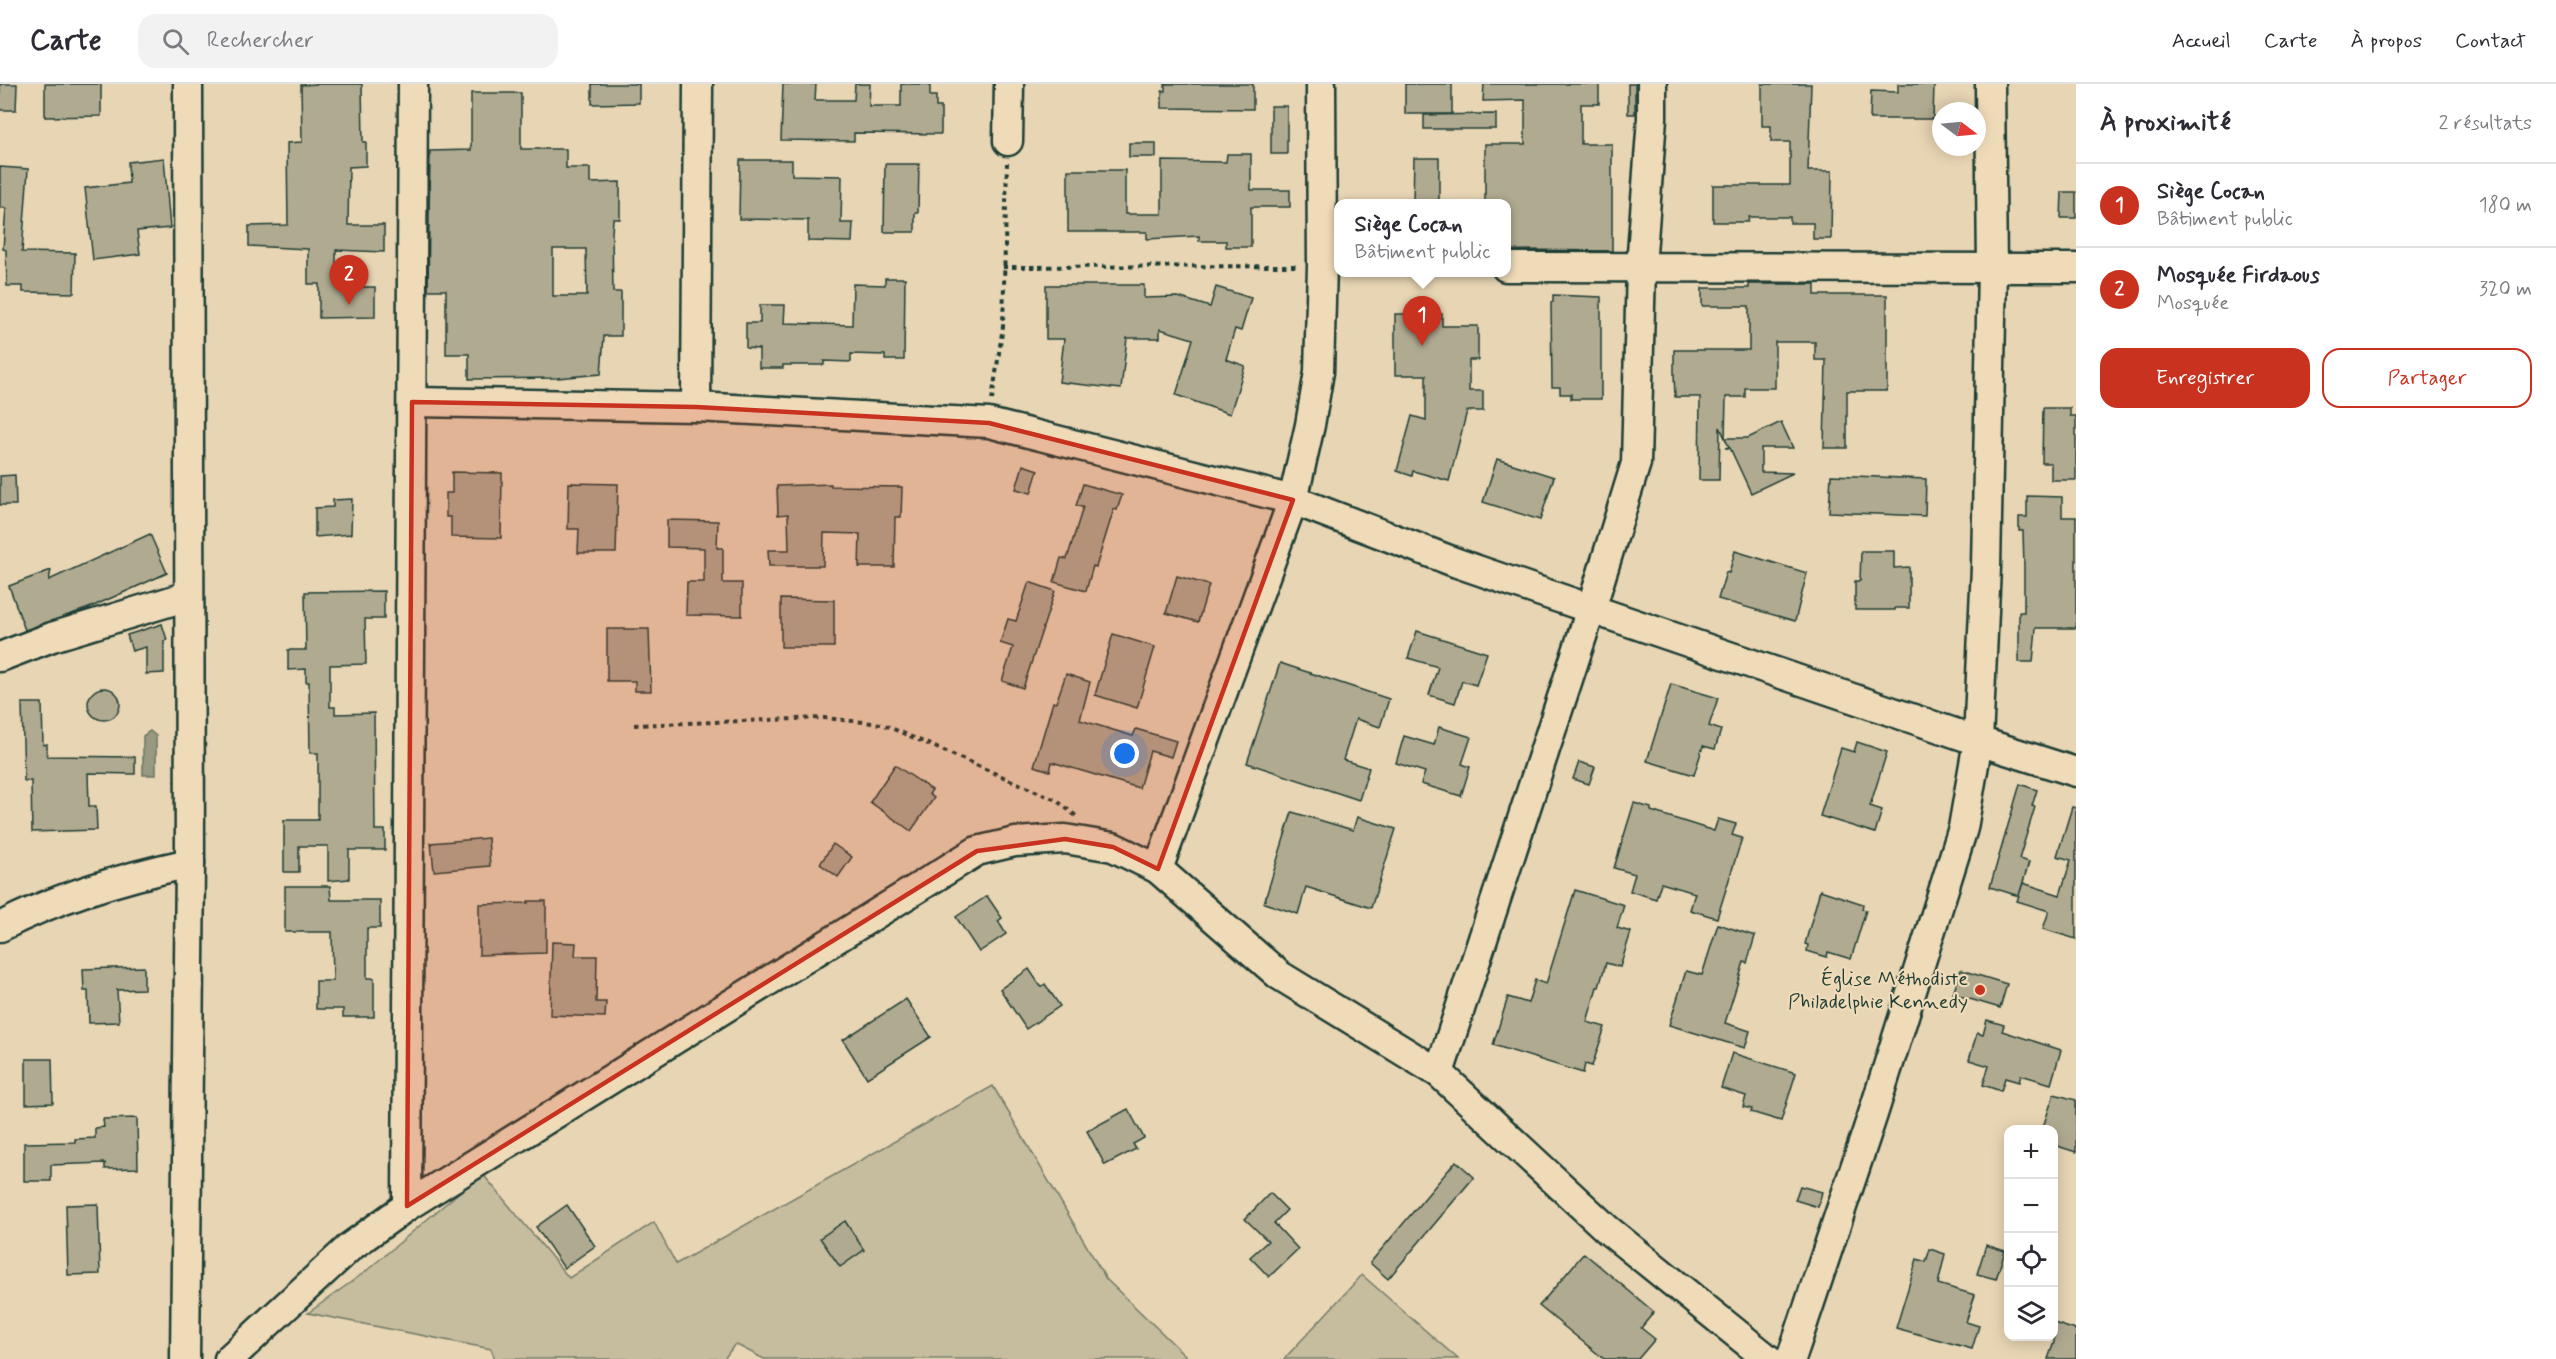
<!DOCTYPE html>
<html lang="fr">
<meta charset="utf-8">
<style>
:root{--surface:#fff;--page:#f2f2f3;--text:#2b2b33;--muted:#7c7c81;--line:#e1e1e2;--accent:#c8321e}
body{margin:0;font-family:Mynerve,sans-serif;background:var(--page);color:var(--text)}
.controls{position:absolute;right:18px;bottom:18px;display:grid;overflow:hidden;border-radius:12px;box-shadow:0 3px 15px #0003}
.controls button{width:54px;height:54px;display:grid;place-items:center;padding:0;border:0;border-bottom:2px solid var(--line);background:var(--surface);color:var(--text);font:30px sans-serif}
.compass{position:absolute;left:1932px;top:18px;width:54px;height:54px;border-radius:50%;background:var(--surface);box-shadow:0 3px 15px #0003;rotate:106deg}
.you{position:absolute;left:1125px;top:670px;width:21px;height:21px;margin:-15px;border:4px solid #fff;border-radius:50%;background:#1a73e8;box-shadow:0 0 0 9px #1a73e833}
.badge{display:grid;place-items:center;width:39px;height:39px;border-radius:50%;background:var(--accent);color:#fff;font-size:20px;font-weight:700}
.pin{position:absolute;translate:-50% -50px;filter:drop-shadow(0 2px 3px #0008)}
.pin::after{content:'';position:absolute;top:32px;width:21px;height:18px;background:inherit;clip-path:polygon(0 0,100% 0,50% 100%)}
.popup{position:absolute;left:1334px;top:115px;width:177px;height:78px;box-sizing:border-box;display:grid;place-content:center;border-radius:12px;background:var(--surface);filter:drop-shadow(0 2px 4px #0005);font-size:20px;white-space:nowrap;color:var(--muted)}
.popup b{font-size:22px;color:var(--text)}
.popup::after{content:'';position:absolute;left:50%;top:100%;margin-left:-12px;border:12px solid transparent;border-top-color:var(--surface)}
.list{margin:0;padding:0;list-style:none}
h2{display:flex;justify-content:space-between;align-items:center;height:78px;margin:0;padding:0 24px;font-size:26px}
h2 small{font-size:20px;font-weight:400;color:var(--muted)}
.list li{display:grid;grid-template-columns:39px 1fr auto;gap:18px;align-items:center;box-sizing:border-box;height:84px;padding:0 24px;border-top:2px solid var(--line)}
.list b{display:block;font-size:22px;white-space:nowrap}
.list p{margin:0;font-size:20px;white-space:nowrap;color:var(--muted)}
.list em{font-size:20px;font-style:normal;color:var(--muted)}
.actions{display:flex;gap:12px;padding:18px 24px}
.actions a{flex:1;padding:14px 0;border:2px solid var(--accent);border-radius:18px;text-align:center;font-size:21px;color:var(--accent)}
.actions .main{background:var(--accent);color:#fff}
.icon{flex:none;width:33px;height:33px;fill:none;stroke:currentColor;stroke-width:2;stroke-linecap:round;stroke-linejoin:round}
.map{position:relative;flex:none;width:2076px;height:1275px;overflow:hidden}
header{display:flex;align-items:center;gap:36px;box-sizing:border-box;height:84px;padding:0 30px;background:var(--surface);border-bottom:2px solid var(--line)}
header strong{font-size:28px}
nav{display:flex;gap:33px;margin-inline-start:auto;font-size:21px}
.search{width:420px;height:54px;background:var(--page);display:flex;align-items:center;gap:15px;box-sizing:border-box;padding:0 21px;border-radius:18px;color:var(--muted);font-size:22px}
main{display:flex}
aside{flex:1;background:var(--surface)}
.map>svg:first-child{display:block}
.green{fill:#c6bc9e;stroke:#727c69;stroke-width:1.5}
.water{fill:#989981;stroke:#687462;stroke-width:1.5}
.building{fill:#b0aa90;stroke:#1f3d34;stroke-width:1.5;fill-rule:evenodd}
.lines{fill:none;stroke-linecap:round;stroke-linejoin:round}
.minor-casing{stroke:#1f3d34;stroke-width:33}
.path{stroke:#1f3d34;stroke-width:4;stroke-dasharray:4.5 4.5;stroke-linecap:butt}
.minor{stroke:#f0dbb9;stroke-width:28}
.marked{fill:#c8321e;fill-opacity:0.2;stroke:#c8321e;stroke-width:4.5;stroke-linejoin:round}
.poi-dot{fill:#c8321e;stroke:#f0dbb9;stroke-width:2}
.labels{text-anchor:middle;stroke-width:4.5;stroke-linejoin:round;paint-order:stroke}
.poi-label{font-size:20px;fill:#1f3d34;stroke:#f0dbb9;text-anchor:end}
</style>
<header>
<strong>Carte</strong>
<div class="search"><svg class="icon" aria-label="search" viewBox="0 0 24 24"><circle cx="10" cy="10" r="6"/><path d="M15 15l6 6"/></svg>Rechercher</div>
<nav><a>Accueil</a><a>Carte</a><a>À propos</a><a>Contact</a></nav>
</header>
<main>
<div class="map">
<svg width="2076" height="1275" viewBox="0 0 2076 1275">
<rect width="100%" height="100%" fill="#e8d5b4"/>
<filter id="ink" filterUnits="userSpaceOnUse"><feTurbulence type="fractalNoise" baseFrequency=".0167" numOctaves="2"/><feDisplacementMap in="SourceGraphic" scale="12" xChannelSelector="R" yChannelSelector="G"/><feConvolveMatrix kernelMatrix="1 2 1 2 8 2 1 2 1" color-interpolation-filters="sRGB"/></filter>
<g filter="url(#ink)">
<g class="green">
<polygon points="993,1002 1106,1195 1189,1275 764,1275 735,1260 724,1275 495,1275 491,1265 308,1229 365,1188 482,1089 569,1194 654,1138 676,1180"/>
<polygon points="1362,1191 1458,1275 1284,1275"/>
</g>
<polygon class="water" points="150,647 156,652 156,691 143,691 143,652"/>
<g class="building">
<polygon points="0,0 17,0 16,26 0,26"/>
<polygon points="45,0 101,0 101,32 45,33"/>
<polygon points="317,0 362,0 363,58 366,58 366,82 349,83 348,141 384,141 384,168 336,166 336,203 375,203 375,233 319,234 319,200 308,200 308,165 249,162 249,142 288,141 287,59 302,58 301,1"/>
<polygon points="592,0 639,0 639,19 592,20"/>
<polygon points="783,0 816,0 815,16 854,16 855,0 870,0 869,22 901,22 901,0 930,0 930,12 936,12 936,23 941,23 941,50 854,49 854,57 781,56"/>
<polygon points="1165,0 1253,0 1253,25 1162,24 1162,7 1165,7"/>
<rect x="1405" y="0" width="47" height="30"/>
<polygon points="1484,0 1599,0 1599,20 1581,20 1581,60 1612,60 1612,167 1506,166 1506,120 1485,120 1485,60 1525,60 1525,16 1483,17"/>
<rect x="1628" y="0" width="7" height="30"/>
<polygon points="1762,0 1811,0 1808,87 1832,87 1831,155 1813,155 1813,139 1790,139 1790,133 1749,133 1748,138 1713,138 1713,101 1790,101 1790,58 1771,58 1771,42 1762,42"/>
<polygon points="1898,0 1934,0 1933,35 1870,35 1871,7 1898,8"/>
<path d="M471 9H521V65H566V84H590V99L620 98V135H613L612 149 613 208H621V252H604L601 290 557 294 469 295V270H446V206H428L430 67 471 66ZM553 165H586L587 212H553Z"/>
<rect x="1271" y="22" width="16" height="48"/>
<polygon points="1496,30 1496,45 1424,45 1424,31"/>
<rect x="1129" y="59" width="27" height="14"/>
<polygon points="1227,70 1251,70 1251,106 1290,106 1290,123 1251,123 1251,163 1226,163 1226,157 1199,157 1199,152 1147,155 1147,148 1068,148 1068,86 1125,86 1125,130 1162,130 1162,77 1226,78"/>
<polygon points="164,74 170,144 137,147 140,170 93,176 85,104 129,99 128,78"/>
<polygon points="1414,74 1439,74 1439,119 1413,119"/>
<polygon points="740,76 792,76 792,91 842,92 841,139 853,139 852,158 808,157 808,136 739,135"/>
<polygon points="885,80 919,80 918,129 915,129 915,148 884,148"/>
<polygon points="0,83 28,85 22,168 75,169 74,209 23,208 23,202 7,202 6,166 3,165 6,124 0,124"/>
<polygon points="2062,108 2076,108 2076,134 2061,134"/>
<polygon points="885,194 905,194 904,276 885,276 885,271 851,270 851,278 824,277 824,281 783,281 783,284 759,284 759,265 746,264 746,239 760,239 760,221 785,221 784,239 852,241 853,200 885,201"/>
<polygon points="1749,200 1815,200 1815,211 1887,211 1887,307 1847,307 1847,364 1824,364 1826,276 1815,276 1815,258 1775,258 1775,304 1745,304 1745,313 1726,313 1725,354 1748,354 1781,338 1793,364 1761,364 1761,388 1793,389 1751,409 1730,364 1725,364 1729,363 1720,343 1719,396 1699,396 1700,313 1675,313 1674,291 1674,266 1749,266 1749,222 1702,222 1702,204 1749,204"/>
<polygon points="1046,201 1144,201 1144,214 1178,213 1210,223 1216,203 1251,214 1241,247 1235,245 1226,275 1245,282 1230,330 1176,311 1193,255 1160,245 1160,254 1127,254 1121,305 1059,298 1064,255 1046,255"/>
<polygon points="1553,211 1601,213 1601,315 1571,315 1571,310 1560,310 1560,303 1552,303 1551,218 1553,218"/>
<polygon points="1395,230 1442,230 1442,242 1478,242 1478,276 1469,276 1469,307 1483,307 1483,327 1467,327 1449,397 1413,387 1412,392 1397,387 1412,332 1426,336 1426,291 1395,291"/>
<polygon points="2043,324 2070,324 2070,332 2076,332 2076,396 2051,396 2051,379 2042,379"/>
<polygon points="1497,375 1554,393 1540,436 1483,418"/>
<polygon points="1023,381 1038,386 1031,409 1016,405"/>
<polygon points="452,388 502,389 501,454 451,453 451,433 446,433 446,409 452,409"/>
<polygon points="15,391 16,421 0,421 0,392"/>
<polygon points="1831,391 1926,395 1925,432 1829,428"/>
<polygon points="569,399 618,400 616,469 578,469 579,445 568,445"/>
<polygon points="831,400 831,402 902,403 901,433 895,433 894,483 859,483 860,450 824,449 823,482 769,482 768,466 789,466 788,430 778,431 777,402"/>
<polygon points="1083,400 1122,411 1117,426 1114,425 1096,483 1093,482 1086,507 1054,498 1061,474 1067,475 1083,423 1076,422"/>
<polygon points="2027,412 2062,413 2062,433 2076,433 2076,544 2036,544 2033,578 2019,578 2019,528 2024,528 2024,483 2023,447 2019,447 2019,433 2027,433"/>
<polygon points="352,415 351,450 315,453 315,424 333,423 333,416"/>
<polygon points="667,436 718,437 717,464 723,464 723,499 742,499 742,532 686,531 687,498 704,498 704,464 667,463"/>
<polygon points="150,450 167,489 89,524 25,546 9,502 51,486 49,496"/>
<polygon points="1735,467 1807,489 1795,537 1718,515 1726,488 1729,489"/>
<polygon points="1861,467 1894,467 1894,484 1909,483 1909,524 1895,524 1895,526 1855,526 1855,497 1860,497"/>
<polygon points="1177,492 1209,501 1198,538 1166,529"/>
<polygon points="1029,498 1055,507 1023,604 1002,597 1013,563 1000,559 1008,535 1016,537"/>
<polygon points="384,507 384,535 365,535 366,580 330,581 330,623 335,623 335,630 374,629 375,746 385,746 385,766 349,766 349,795 328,797 328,762 299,762 299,788 284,788 284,736 318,736 318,669 310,669 309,598 306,598 306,585 288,586 288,566 306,566 305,508"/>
<polygon points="781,515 834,516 834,563 781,563"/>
<polygon points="162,540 167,556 164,557 164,589 146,590 146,563 132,567 127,551"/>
<polygon points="607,545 649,545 651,607 635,607 635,597 607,597"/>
<polygon points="1417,547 1487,569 1476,601 1462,597 1455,619 1429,611 1438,583 1408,574"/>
<polygon points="1113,550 1155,563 1137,624 1095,611"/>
<polygon points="1280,579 1389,615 1380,643 1356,635 1343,676 1369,684 1359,716 1247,679"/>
<polygon points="1066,590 1090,598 1080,636 1133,652 1136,645 1176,657 1171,673 1150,667 1139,704 1052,678 1050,687 1034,682 1053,618 1056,619"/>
<polygon points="1671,600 1718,614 1709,642 1721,646 1715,665 1703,662 1694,691 1647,677"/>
<circle cx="104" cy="620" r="16"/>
<polygon points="22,619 42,619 43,661 47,660 47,672 135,673 135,690 88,689 89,722 96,722 97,746 32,748 31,697 24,697"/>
<polygon points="1439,643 1471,653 1462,680 1470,683 1461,712 1421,700 1425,688 1396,679 1404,652 1434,661"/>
<polygon points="1857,658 1887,668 1870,722 1882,726 1875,749 1820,732 1841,664 1854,668"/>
<polygon points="1579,678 1595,683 1589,700 1573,695"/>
<polygon points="895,681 932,706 929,710 934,714 911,747 870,718"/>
<polygon points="2020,700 2037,706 2032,722 2035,723 2019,775 2029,778 2019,812 1990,803"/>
<polygon points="1634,719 1651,724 1651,727 1714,747 1718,735 1736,740 1732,751 1742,754 1717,834 1690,826 1695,809 1661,799 1656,815 1630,807 1635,790 1614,784"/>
<polygon points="2072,723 2076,724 2076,855 2043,845 2049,827 2017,817 2023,799 2060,811 2071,776 2057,772"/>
<polygon points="1292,728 1353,746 1357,733 1396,745 1371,824 1306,803 1298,830 1264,819"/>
<polygon points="488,754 490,782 434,787 431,759"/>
<polygon points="833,760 852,773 838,793 820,780"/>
<polygon points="285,802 330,802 331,816 380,816 380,844 367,844 367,894 374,894 374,933 343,933 343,925 316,925 316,897 333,897 332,848 285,848"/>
<polygon points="1575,806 1624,821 1617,844 1631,848 1620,883 1606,879 1599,903 1597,903 1587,938 1605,943 1592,982 1585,980 1583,989 1493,961 1508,913 1528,919 1535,896 1546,900"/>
<polygon points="1820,806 1863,820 1862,825 1866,826 1851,875 1828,868 1827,873 1807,867 1808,861 1805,860"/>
<polygon points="987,812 1002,834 998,837 1006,850 979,868 956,833"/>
<polygon points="528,817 546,817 546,869 479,871 479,820 528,819"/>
<polygon points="1718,840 1755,852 1747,879 1744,878 1725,939 1750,947 1745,964 1669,941 1686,887 1702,891"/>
<polygon points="552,858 576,859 575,872 597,872 596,918 606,918 605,933 550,931"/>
<polygon points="144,883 144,905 117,906 119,938 89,939 88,907 84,907 83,885"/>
<polygon points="1029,885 1041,903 1045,900 1060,922 1026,945 1000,905"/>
<polygon points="1961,886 2007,900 2000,924 1953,910"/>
<polygon points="906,915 931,953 867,994 843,956"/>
<polygon points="1987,936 2004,941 2002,947 2061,966 2051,1000 2021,991 2019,998 2005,994 2001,1007 1983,1001 1989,982 1969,976 1977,949 1983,951"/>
<polygon points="1732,969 1796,989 1781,1037 1751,1028 1752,1025 1743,1023 1746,1012 1721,1004"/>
<polygon points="26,975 52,975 53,1019 26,1020"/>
<polygon points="2054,1010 2076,1016 2076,1068 2054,1061 2054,1046 2042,1046"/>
<polygon points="1128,1025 1144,1054 1133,1060 1136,1065 1105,1081 1087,1047"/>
<polygon points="137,1034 138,1084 105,1085 105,1079 51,1081 51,1097 24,1097 24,1059 75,1058 75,1055 95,1054 95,1044 104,1043 103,1035"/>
<polygon points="1456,1077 1474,1093 1388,1195 1370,1179"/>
<polygon points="1800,1102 1822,1108 1818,1123 1795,1116"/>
<polygon points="1270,1109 1287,1126 1274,1139 1298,1165 1269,1193 1250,1173 1268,1157 1245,1135"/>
<polygon points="98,1120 100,1190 68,1191 66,1121"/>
<polygon points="567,1121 595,1162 564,1184 536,1143"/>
<polygon points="845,1137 864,1166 840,1183 820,1154"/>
<polygon points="1986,1161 2005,1167 1996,1195 1977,1190"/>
<polygon points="1930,1165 1945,1170 1938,1200 1975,1211 1966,1238 1979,1242 1972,1265 1896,1244 1917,1175 1926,1178"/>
<polygon points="1584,1169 1654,1228 1641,1244 1655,1255 1638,1275 1604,1275 1539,1222"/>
<polygon points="2054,1239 2076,1246 2076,1275 2048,1275 2054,1258"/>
</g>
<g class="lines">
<defs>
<g id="minor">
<polyline points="1008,57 1009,0"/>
<polyline points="1506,183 2076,184"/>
<polyline points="412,318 696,323 989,339 1293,416 1457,479 1591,525 1978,657 2076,688"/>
<polyline points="696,323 698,0"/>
<polyline points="0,573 52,553 188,512"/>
<polyline points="1158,785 1293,416 1310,341 1319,288 1322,182 1321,0"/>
<path d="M0 843C59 812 125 793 190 779"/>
<polyline points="1439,989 1591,525 1636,379 1641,183 1652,34 1652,0"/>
<polyline points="407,1122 413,0"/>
<polyline points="185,1275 190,779 188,0"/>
<polyline points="229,1275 350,1163 407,1122 977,767 1015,758 1065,755 1113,763 1158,785 1279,891 1439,989 1608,1146 1768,1275"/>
<polyline points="1791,1275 1873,1030 1963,744 1978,657 1986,483 1992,184 1990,0"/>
</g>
</defs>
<use href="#minor" class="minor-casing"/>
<g class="path">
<polyline points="1003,183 1300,182"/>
<polyline points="992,316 1003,242 1007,79"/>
<polyline points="634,641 824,634 882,640 1056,716 1076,732"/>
</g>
<use href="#minor" class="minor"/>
</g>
</g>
<path class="marked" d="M412 318 696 323 989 339 1293 416 1158 785 1113 763 1065 755 977 767 407 1122Z"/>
<circle class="poi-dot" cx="1980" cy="906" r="6"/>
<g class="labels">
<g class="poi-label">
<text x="1968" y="901">Église Méthodiste<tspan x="1968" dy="23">Philadelphie Kennedy</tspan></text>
</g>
</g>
</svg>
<div class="controls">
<button>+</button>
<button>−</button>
<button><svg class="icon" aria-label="locate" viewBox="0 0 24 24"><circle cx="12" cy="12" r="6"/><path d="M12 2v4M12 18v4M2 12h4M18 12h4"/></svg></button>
<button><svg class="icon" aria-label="layers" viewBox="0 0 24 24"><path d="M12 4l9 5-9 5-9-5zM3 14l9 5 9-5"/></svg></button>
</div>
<svg class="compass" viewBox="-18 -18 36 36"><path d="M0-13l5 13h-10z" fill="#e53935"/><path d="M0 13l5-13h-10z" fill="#7c7c81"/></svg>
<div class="you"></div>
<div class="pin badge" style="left:1422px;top:262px">1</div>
<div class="popup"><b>Siège Cocan</b>Bâtiment public</div>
<div class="pin badge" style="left:349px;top:221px">2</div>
</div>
<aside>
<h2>À proximité<small>2 résultats</small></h2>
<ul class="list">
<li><span class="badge">1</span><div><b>Siège Cocan</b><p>Bâtiment public</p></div><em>180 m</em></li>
<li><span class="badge">2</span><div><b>Mosquée Firdaous</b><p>Mosquée</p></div><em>320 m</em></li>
</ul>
<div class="actions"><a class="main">Enregistrer</a><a>Partager</a></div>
</aside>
</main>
